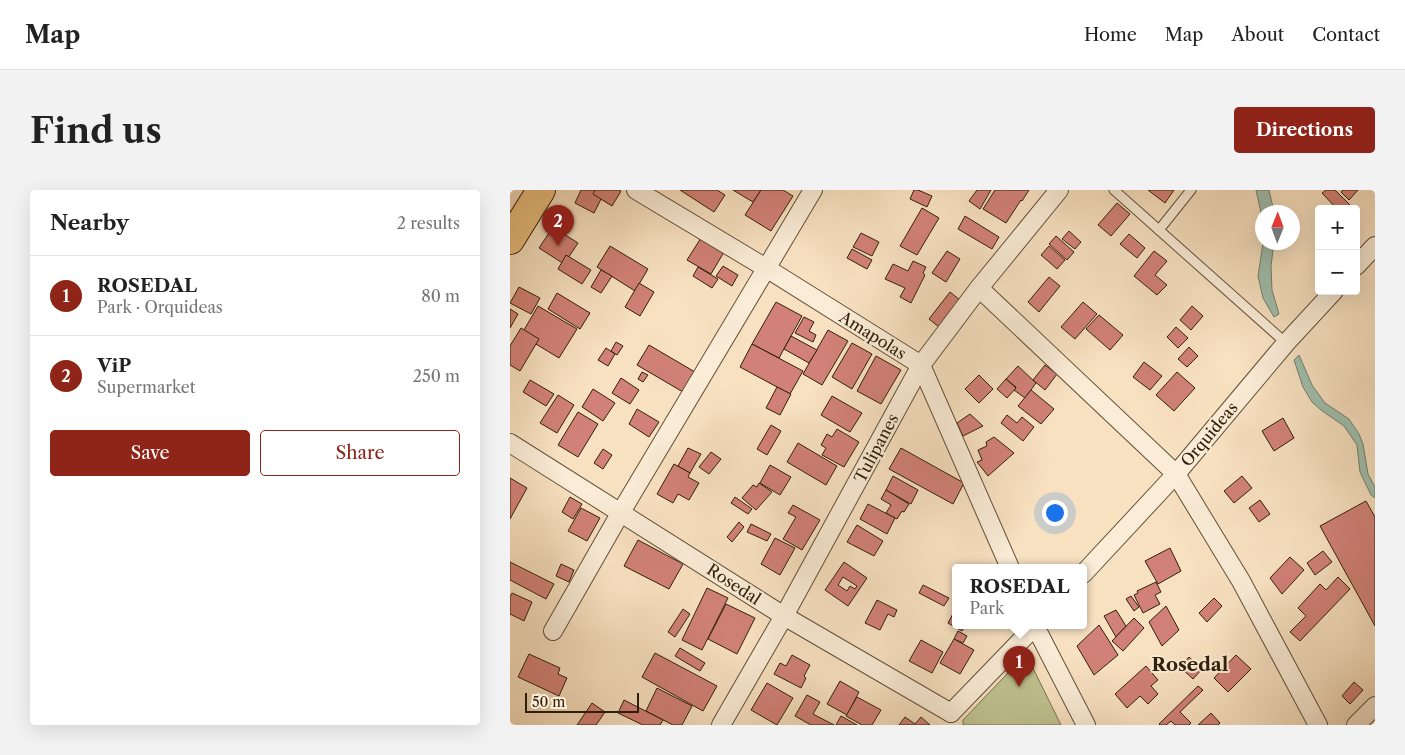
<!DOCTYPE html>
<meta charset="utf-8">
<style>
:root{--surface:#fff;--page:#f2f2f2;--text:#222;--muted:#767676;--line:#e0e0e0;--accent:#8f2418}
body{margin:0;font-family:"Libre Caslon Text",serif;background:var(--page);color:var(--text)}
.controls{position:absolute;right:15px;top:15px;display:grid;overflow:hidden;border-radius:5px;box-shadow:0 5px 20px #0002}
.controls button{width:45px;height:45px;display:grid;place-items:center;padding:0;border:0;border-bottom:1px solid var(--line);background:var(--surface);color:var(--text);font:25px sans-serif}
.compass{position:absolute;left:745px;top:15px;width:45px;height:45px;border-radius:50%;background:var(--surface);box-shadow:0 5px 20px #0002;rotate:1deg}
.scale{position:absolute;left:15px;bottom:12px;width:114px;box-sizing:border-box;padding-left:5px;border:2px solid #30200a;border-top:0;font-size:14px;line-height:18px;white-space:nowrap;color:#30200a;-webkit-text-stroke:4px #faecd7;paint-order:stroke}
.you{position:absolute;left:544px;top:322px;width:18px;height:18px;margin:-12px;border:4px solid #fff;border-radius:50%;background:#1a73e8;box-shadow:0 0 0 8px #1a73e833}
.badge{display:grid;place-items:center;width:32px;height:32px;border-radius:50%;background:var(--accent);color:#fff;font-size:16px;font-weight:700}
.pin{position:absolute;translate:-50% -41px;filter:drop-shadow(0 1px 2px #0008)}
.pin::after{content:'';position:absolute;top:26px;width:18px;height:15px;background:inherit;clip-path:polygon(0 0,100% 0,50% 100%)}
.popup{position:absolute;left:442px;top:374px;width:135px;height:65px;box-sizing:border-box;display:grid;place-content:center;border-radius:5px;background:var(--surface);filter:drop-shadow(0 1px 4px #0005);font-size:16px;white-space:nowrap;color:var(--muted)}
.popup b{font-size:19px;color:var(--text)}
.popup::after{content:'';position:absolute;left:50%;top:100%;margin-left:-10px;border:10px solid transparent;border-top-color:var(--surface)}
.list{margin:0;padding:0;list-style:none}
h2{display:flex;justify-content:space-between;align-items:center;height:65px;margin:0;padding:0 20px;font-size:21px}
h2 small{font-size:16px;font-weight:400;color:var(--muted)}
.list li{display:grid;grid-template-columns:32px 1fr auto;gap:15px;align-items:center;box-sizing:border-box;height:80px;padding:0 20px;border-top:1px solid var(--line)}
.list b{display:block;font-size:19px;white-space:nowrap}
.list p{margin:0;font-size:16px;white-space:nowrap;color:var(--muted)}
.list em{font-size:16px;font-style:normal;color:var(--muted)}
.actions{display:flex;gap:10px;padding:15px 20px}
.actions a{flex:1;padding:11px 0;border:1px solid var(--accent);border-radius:5px;text-align:center;font-size:18px;color:var(--accent)}
.actions .main{background:var(--accent);color:#fff}
.map{position:relative;flex:none;width:865px;height:535px;overflow:hidden;border-radius:5px}
header{display:flex;align-items:center;gap:30px;box-sizing:border-box;height:70px;padding:0 25px;background:var(--surface);border-bottom:1px solid var(--line)}
header strong{font-size:24px}
nav{display:flex;gap:28px;margin-inline-start:auto;font-size:18px}
.intro{display:flex;align-items:center;justify-content:space-between;box-sizing:border-box;height:120px;padding:0 30px}
h1{margin:0;font-size:35px}
.button{padding:12px 22px;border-radius:5px;background:var(--accent);color:#fff;font-size:18px;font-weight:700}
main{display:flex;gap:30px;padding:0 30px}
aside{flex:1;background:var(--surface);border-radius:5px;box-shadow:0 5px 20px #0002}
.map>svg:first-child{display:block}
.green{fill:#bfc291;stroke:#78714e}
.water{fill:#9fbead;stroke:#737f6c}
.building{fill:#d18177;stroke:#30200a;fill-rule:evenodd}
.lines{fill:none;stroke-linecap:round;stroke-linejoin:round}
.lane-casing{stroke:#625038;stroke-width:11}
.street-casing{stroke:#625038;stroke-width:20}
.primary-casing{stroke:#30200a;stroke-width:30}
.lane{stroke:#faecd7;stroke-width:9}
.street{stroke:#faecd7;stroke-width:18}
.primary{stroke:#ecc080;stroke-width:28}
.labels{text-anchor:middle;stroke-width:4;stroke-linejoin:round;paint-order:stroke}
.street-label{font-size:16px;fill:#30200a;stroke:#faecd7}
.quarter-label{font-size:19px;font-weight:bold;fill:#30200a;stroke:#faecd7}
</style>
<header>
<strong>Map</strong>
<nav><a>Home</a><a>Map</a><a>About</a><a>Contact</a></nav>
</header>
<div class="intro"><h1>Find us</h1><a class="button">Directions</a></div>
<main>
<aside>
<h2>Nearby<small>2 results</small></h2>
<ul class="list">
<li><span class="badge">1</span><div><b>ROSEDAL</b><p>Park · Orquideas</p></div><em>80 m</em></li>
<li><span class="badge">2</span><div><b>ViP</b><p>Supermarket</p></div><em>250 m</em></li>
</ul>
<div class="actions"><a class="main">Save</a><a>Share</a></div>
</aside>
<div class="map">
<svg width="865" height="535" viewBox="0 0 865 535">
<rect width="100%" height="100%" fill="#f8e1c1"/>
<filter id="stains"><feTurbulence type="fractalNoise" baseFrequency=".004" numOctaves="4"/><feColorMatrix values="0 0 0 0 .2 0 0 0 0 .09 0 0 0 0 .02 0 0 0 .5 -.17"/></filter>
<radialGradient id="worn" r=".72"><stop offset=".6" stop-color="#630" stop-opacity="0"/><stop offset="1" stop-color="#630" stop-opacity=".3"/></radialGradient>
<polygon class="green" points="516,464 551,535 453,535 453,530"/>
<g class="water">
<polygon points="746,0 759,0 764,22 752,22 752,27"/>
<polygon points="753,53 764,53 761,76 762,100 769,124 764,127 753,108 748,86"/>
<polygon points="789,165 802,195 815,213 839,229 849,244 853,254 858,284 865,297 865,308 861,305 850,282 847,255 834,236 811,220 802,212 793,197 784,170"/>
</g>
<g class="building">
<polygon points="71,0 105,0 98,13 91,9 84,23 65,13"/>
<polygon points="85,0 109,0 111,1 102,16 83,4"/>
<polygon points="170,0 207,0 215,5 204,22"/>
<polygon points="223,0 251,0 243,12"/>
<polygon points="251,0 273,0 283,6 261,41 235,25"/>
<polygon points="404,0 408,0 422,6 417,17 400,9"/>
<polygon points="467,0 481,0 470,19 459,11"/>
<polygon points="485,0 519,0 512,11 511,10 496,33 473,19"/>
<polygon points="638,0 664,0 655,13"/>
<polygon points="816,0 825,0 840,15 836,19 827,19 812,3"/>
<polygon points="833,0 848,0 839,10 831,2"/>
<polygon points="607,13 620,24 601,46 588,35"/>
<polygon points="412,18 429,28 407,65 390,56"/>
<polygon points="455,26 489,47 482,59 448,39"/>
<polygon points="43,37 68,53 54,74 29,58"/>
<polygon points="559,41 571,52 565,59 552,49"/>
<polygon points="351,43 369,52 362,66 343,57"/>
<polygon points="619,44 635,58 627,68 610,54"/>
<polygon points="546,46 564,62 557,70 539,54"/>
<polygon points="191,48 214,62 201,84 177,70"/>
<polygon points="100,56 138,79 125,101 87,77"/>
<polygon points="539,56 555,70 547,79 531,65"/>
<polygon points="342,59 362,70 357,79 337,68"/>
<polygon points="437,61 450,69 436,92 422,83"/>
<polygon points="644,61 657,71 645,85 657,95 647,105 624,86"/>
<polygon points="56,65 81,80 72,94 48,79"/>
<polygon points="403,71 416,77 413,83 415,85 401,113 390,107 395,98 375,89 383,74 398,81"/>
<polygon points="213,76 228,85 222,96 206,86"/>
<polygon points="188,77 208,89 202,98 183,86"/>
<polygon points="91,80 102,86 91,103 81,97"/>
<polygon points="539,87 550,96 529,122 518,112"/>
<polygon points="129,93 144,102 130,126 115,117"/>
<polygon points="9,97 30,108 21,124 0,113"/>
<polygon points="440,102 450,110 429,137 419,129"/>
<polygon points="47,103 80,123 70,139 38,119"/>
<polygon points="266,112 292,126 269,168 242,154"/>
<polygon points="573,112 587,124 565,149 551,137"/>
<polygon points="28,116 67,139 49,168 11,145"/>
<polygon points="682,116 693,126 681,140 670,130"/>
<polygon points="0,119 8,124 0,138"/>
<polygon points="589,125 613,145 600,160 576,139"/>
<polygon points="294,127 304,132 299,141 306,145 303,152 285,143"/>
<polygon points="666,137 678,148 668,158 657,147"/>
<polygon points="11,138 29,149 10,181 0,175 0,156"/>
<polygon points="318,140 338,151 312,195 293,184"/>
<polygon points="281,146 307,160 299,173 274,159"/>
<polygon points="106,152 113,156 107,165 101,161"/>
<polygon points="342,153 362,164 342,199 322,187"/>
<polygon points="242,154 293,181 280,204 230,177"/>
<polygon points="139,155 185,182 173,202 127,175"/>
<polygon points="679,157 688,166 677,177 668,169"/>
<polygon points="96,158 105,164 98,176 88,170"/>
<polygon points="366,166 391,180 371,214 347,201"/>
<polygon points="634,172 652,186 640,200 623,187"/>
<polygon points="535,175 547,184 535,200 523,190"/>
<polygon points="508,176 526,193 515,208 504,200 506,197 496,189"/>
<polygon points="132,182 138,185 133,192 128,189"/>
<polygon points="667,182 685,198 664,221 646,205"/>
<polygon points="469,185 483,199 469,213 455,199"/>
<polygon points="111,188 129,200 120,214 102,203"/>
<polygon points="496,189 506,198 497,208 487,199"/>
<polygon points="20,190 44,204 36,216 13,202"/>
<polygon points="267,197 281,204 270,225 256,218"/>
<polygon points="83,199 105,213 93,231 72,217"/>
<polygon points="521,200 544,219 531,234 508,216"/>
<polygon points="48,205 64,215 47,243 30,233"/>
<polygon points="322,206 352,223 340,242 311,225"/>
<polygon points="127,219 149,232 139,247 119,234"/>
<polygon points="68,222 88,234 68,267 48,255"/>
<polygon points="460,224 473,236 453,246 447,233"/>
<polygon points="497,225 507,233 512,227 524,237 513,251 491,233"/>
<polygon points="773,228 784,248 764,261 752,241"/>
<polygon points="261,235 271,241 257,265 247,259"/>
<polygon points="327,239 349,252 334,277 312,265 316,258 311,255 317,244 322,247"/>
<polygon points="484,247 504,263 478,286 467,272 472,270 468,260 477,256 476,252"/>
<polygon points="288,253 327,276 316,295 277,272"/>
<polygon points="178,258 191,264 180,283 168,276"/>
<polygon points="391,258 454,293 443,314 379,279"/>
<polygon points="93,259 102,265 93,279 84,273"/>
<polygon points="201,262 211,269 199,284 189,277"/>
<polygon points="164,274 180,283 178,287 189,293 179,310 168,304 163,313 147,304"/>
<polygon points="260,275 281,287 270,305 250,293"/>
<polygon points="383,286 408,300 401,314 376,300"/>
<polygon points="732,286 742,298 724,313 714,301"/>
<polygon points="0,288 17,298 0,329"/>
<polygon points="249,293 262,302 246,320 232,308 243,295 247,297"/>
<polygon points="376,300 399,314 394,322 392,321 387,329 376,323 381,315 371,309"/>
<polygon points="60,307 72,314 63,329 52,322"/>
<polygon points="225,307 242,319 238,324 221,313"/>
<polygon points="750,310 760,324 749,332 739,318"/>
<polygon points="856,311 865,327 865,436 810,336"/>
<polygon points="358,314 385,328 377,344 350,329"/>
<polygon points="283,315 310,330 292,360 273,349 286,327 278,323"/>
<polygon points="71,318 90,328 77,351 58,341"/>
<polygon points="229,332 234,337 222,352 217,347"/>
<polygon points="241,334 261,344 257,351 237,342"/>
<polygon points="347,335 373,351 364,366 337,352"/>
<polygon points="265,348 285,358 270,385 251,374"/>
<polygon points="128,350 173,374 159,399 114,376"/>
<polygon points="660,358 671,381 648,394 635,371"/>
<polygon points="813,361 822,372 805,385 797,373"/>
<polygon points="780,367 794,380 772,404 760,388"/>
<polygon points="0,372 44,394 36,409 0,390"/>
<path d="M334 372 357 388 338 416 315 400ZM333 387 347 396 345 399 340 396 337 401 328 395Z"/>
<polygon points="51,374 64,380 59,392 46,386"/>
<polygon points="828,387 840,399 790,451 780,442 796,426 788,418 810,394 816,400"/>
<polygon points="646,392 651,402 645,405 650,414 633,423 624,405 628,403 627,401"/>
<polygon points="413,395 439,408 434,416 409,403"/>
<polygon points="197,398 218,408 192,460 172,450"/>
<polygon points="2,403 22,412 14,431 0,424 0,407"/>
<polygon points="621,406 629,417 624,421 616,409"/>
<polygon points="704,408 712,416 697,432 689,423"/>
<polygon points="367,410 387,420 384,427 378,424 370,440 355,433"/>
<polygon points="216,414 245,428 227,464 198,449"/>
<polygon points="656,416 669,440 652,456 639,432"/>
<polygon points="173,419 180,424 165,447 158,442"/>
<polygon points="445,420 445,436 455,436 452,441 438,433"/>
<polygon points="606,420 616,436 606,447 594,426"/>
<polygon points="624,428 634,438 613,461 602,451"/>
<polygon points="589,435 608,465 584,485 567,456"/>
<polygon points="448,441 457,446 453,453 444,449"/>
<polygon points="444,449 464,460 450,484 430,473"/>
<polygon points="411,450 433,462 422,483 399,471"/>
<polygon points="170,458 195,473 190,481 165,466"/>
<polygon points="145,463 207,496 193,521 132,487"/>
<polygon points="19,464 50,478 48,484 57,488 49,506 8,487"/>
<polygon points="282,465 300,475 294,486 296,488 291,498 264,484 270,473 276,476"/>
<polygon points="726,465 741,479 718,502 704,488"/>
<polygon points="679,467 692,479 683,489 670,477"/>
<polygon points="636,476 648,490 641,496 648,504 638,514 630,506 617,518 605,504"/>
<polygon points="330,491 349,502 337,525 317,514"/>
<polygon points="844,492 853,500 840,514 832,506"/>
<polygon points="257,493 283,508 267,535 241,520"/>
<polygon points="688,496 693,500 670,522 681,533 679,535 665,535 661,531 656,535 650,535 649,534"/>
<polygon points="147,498 182,516 172,535 163,535 136,521"/>
<polygon points="297,505 310,512 303,524 324,535 301,535 285,526"/>
<polygon points="347,507 371,520 362,535 352,535 336,526"/>
<polygon points="114,510 153,530 150,535 133,535 108,523"/>
<polygon points="82,513 95,522 86,535 67,535"/>
<polygon points="701,523 710,533 708,535 688,535"/>
<polygon points="331,526 347,535 326,535"/>
<polygon points="395,527 405,534 411,527 420,535 389,535"/>
</g>
<g class="lines">
<defs>
<g id="lane">
<polyline points="604,0 776,153"/>
<polyline points="649,40 681,0"/>
</g>
<g id="street">
<polyline points="126,0 256,78 411,175 500,378"/>
<polyline points="846,76 865,56"/>
<polyline points="469,98 666,284 731,391 808,535"/>
<polyline points="0,253 274,426 441,523"/>
<polyline points="573,384 666,284 776,153 824,101"/>
<polyline points="525,436 576,535"/>
<polyline points="43,441 111,322 303,0"/>
<polyline points="441,523 525,436"/>
<polyline points="211,535 274,426 411,175 469,98 549,0"/>
<polyline points="846,535 865,516"/>
</g>
<polyline id="primary" points="0,50 31,0"/>
</defs>
<use href="#lane" class="lane-casing"/>
<use href="#street" class="street-casing"/>
<use href="#primary" class="primary-casing"/>
<use href="#lane" class="lane"/>
<use href="#street" class="street"/>
<use href="#primary" class="primary"/>
</g>
<g class="labels">
<g class="street-label">
<text transform="translate(363 145) rotate(32)" y="6">Amapolas</text>
<text transform="translate(699 244) rotate(-50)" y="6">Orquideas</text>
<text transform="translate(366 258) rotate(-62)" y="6">Tulipanes</text>
<text transform="translate(224 394) rotate(33)" y="6">Rosedal</text>
</g>
<g class="quarter-label">
<text x="680" y="481">Rosedal</text>
</g>
</g>
<rect width="100%" height="100%" filter="url(#stains)"/>
<rect width="100%" height="100%" fill="url(#worn)"/>
</svg>
<div class="controls">
<button>+</button>
<button>−</button>
</div>
<svg class="compass" viewBox="-18 -18 36 36"><path d="M0-13l5 13h-10z" fill="#e53935"/><path d="M0 13l5-13h-10z" fill="#767676"/></svg>
<div class="scale">50 m</div>
<div class="you"></div>
<div class="pin badge" style="left:509px;top:497px">1</div>
<div class="popup"><b>ROSEDAL</b>Park</div>
<div class="pin badge" style="left:48px;top:56px">2</div>
</div>
</main>
